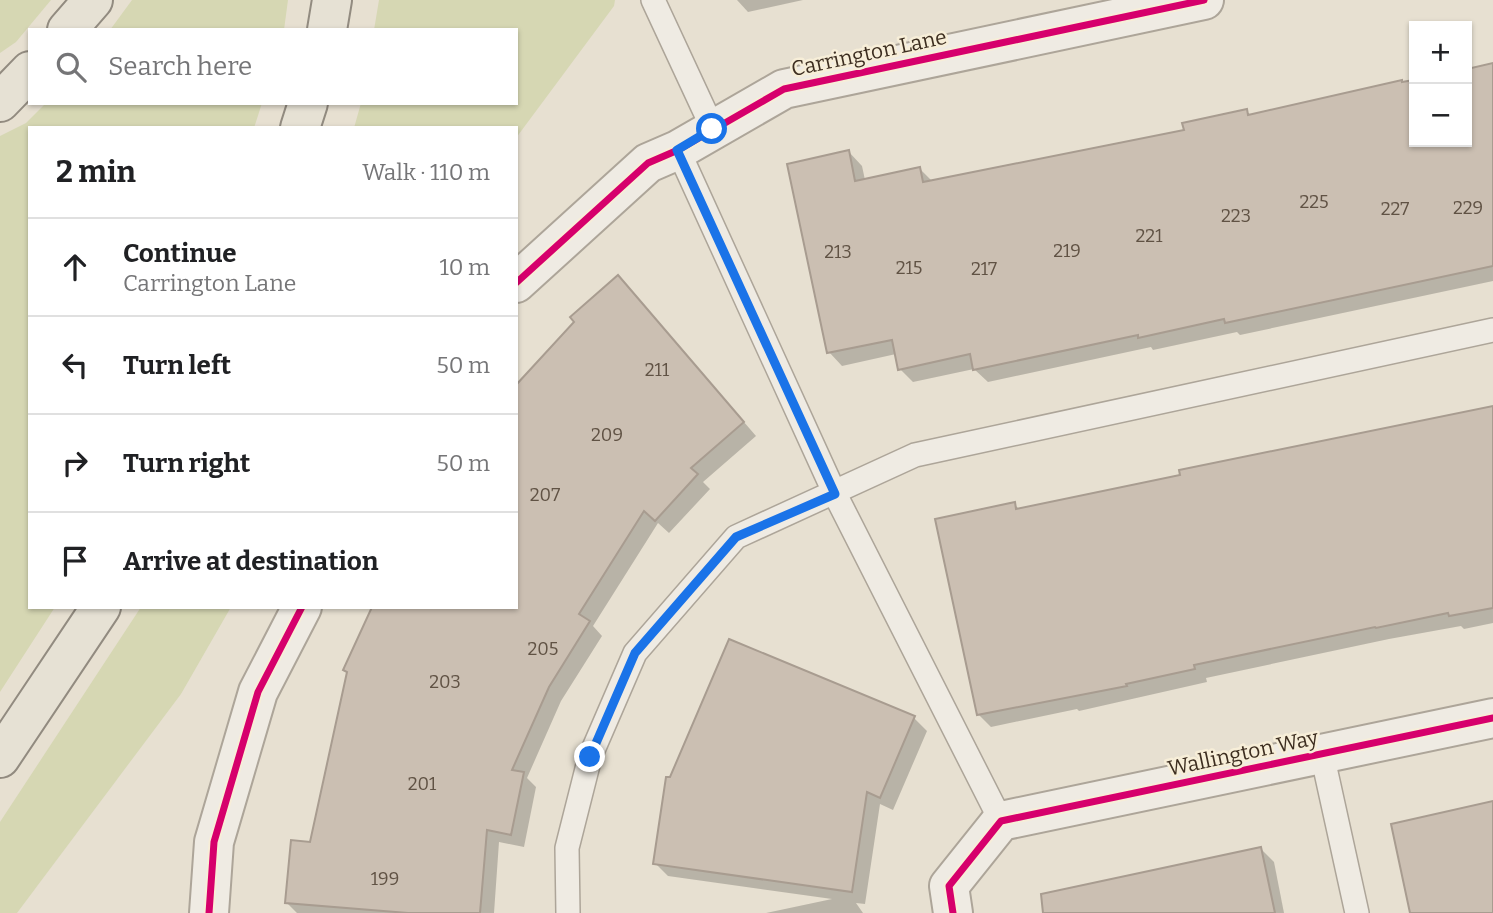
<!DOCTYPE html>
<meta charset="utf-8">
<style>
:root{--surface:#fff;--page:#f2f2f2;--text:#202124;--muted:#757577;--line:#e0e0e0}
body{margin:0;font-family:Bitter,serif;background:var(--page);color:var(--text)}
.controls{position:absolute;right:21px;top:21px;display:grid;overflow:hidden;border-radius:0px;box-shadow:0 2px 5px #0004}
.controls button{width:63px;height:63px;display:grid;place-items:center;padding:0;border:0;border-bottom:2px solid var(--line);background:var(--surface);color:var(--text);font:35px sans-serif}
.stop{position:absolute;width:21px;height:21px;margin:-16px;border:5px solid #1a73e8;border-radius:50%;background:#fff}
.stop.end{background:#1a73e8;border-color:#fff;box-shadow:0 2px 7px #0008}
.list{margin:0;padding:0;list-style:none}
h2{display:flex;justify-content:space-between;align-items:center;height:91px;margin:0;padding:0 28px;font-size:30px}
h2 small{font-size:23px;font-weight:400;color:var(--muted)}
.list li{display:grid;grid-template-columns:46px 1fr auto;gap:21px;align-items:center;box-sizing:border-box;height:98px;padding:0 28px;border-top:2px solid var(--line)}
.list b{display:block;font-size:26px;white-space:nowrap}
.list p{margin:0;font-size:23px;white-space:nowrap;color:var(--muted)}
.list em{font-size:23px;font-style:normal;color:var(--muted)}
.icon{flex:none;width:38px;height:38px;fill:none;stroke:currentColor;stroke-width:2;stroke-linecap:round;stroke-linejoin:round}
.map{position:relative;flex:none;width:1493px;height:913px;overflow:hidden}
.search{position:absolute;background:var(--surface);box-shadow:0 2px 5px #0004;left:28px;top:28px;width:490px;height:77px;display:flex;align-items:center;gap:18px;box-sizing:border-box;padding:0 24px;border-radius:0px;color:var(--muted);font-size:26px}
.panel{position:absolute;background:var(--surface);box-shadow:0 2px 5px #0004;left:28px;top:126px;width:490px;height:483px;border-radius:0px}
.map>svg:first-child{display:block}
.green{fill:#d6d7b3}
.shadow{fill:#0003}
.building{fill:#cbbfb2;stroke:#a89c90;stroke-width:2}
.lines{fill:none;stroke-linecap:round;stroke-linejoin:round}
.service-casing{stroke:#ada599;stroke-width:26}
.minor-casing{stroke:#ada599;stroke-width:42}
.primary-casing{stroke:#928b80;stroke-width:42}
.service{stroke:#efebe3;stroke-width:23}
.minor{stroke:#efebe3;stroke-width:38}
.primary{stroke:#e6e1d4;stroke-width:38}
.cycleway-casing{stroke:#f7eed8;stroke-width:11}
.cycleway{stroke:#d6006c;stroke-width:7}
.route{stroke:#1a73e8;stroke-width:9}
.labels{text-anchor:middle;stroke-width:5;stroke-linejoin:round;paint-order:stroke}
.number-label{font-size:18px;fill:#605244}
.street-label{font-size:21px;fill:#3d2e20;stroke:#f7eed8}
</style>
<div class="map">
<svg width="1493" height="913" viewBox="0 0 1493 913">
<rect width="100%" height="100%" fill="#e7e0d1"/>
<g class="green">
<polygon points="0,0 51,0 16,42 0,53"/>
<polygon points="132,0 288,0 284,30 110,30"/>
<polygon points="379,0 615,0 614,6 516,138 516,128 354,128 361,103 516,103 516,30 374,30"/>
<polygon points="46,103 262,103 254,128 30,128 30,607 55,607 0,692 0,136 26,123"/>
<polygon points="141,607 231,607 181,694 17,913 0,913 0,822"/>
</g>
<g class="shadow">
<polygon points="737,0 803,0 748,12"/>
<polygon points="1493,65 1493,281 1240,335 1237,332 1153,350 1151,347 988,382 974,369 913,382 900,369 896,354 842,366 829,352 849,152 862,166 865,180 920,169 933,182 1186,131 1246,111 1252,116 1339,95 1414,80 1414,142 1467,142 1467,70"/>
<polygon points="631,291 756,436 703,482 710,489 669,533 658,523 593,626 602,636 561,701 527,778 536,787 524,847 499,842 494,913 297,913 287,903 312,843 348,673 345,670 516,607"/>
<polygon points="1493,407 1493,623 1464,629 1461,626 1389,639 1206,678 1207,682 1079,711 1077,709 991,727 978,714 1014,504 1020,510"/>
<polygon points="914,718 927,731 893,810 880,804 865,904 856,903 863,913 766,913 832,899 668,876 655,863"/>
<polygon points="1261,849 1274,862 1284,913 1065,913"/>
</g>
<g class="building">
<polygon points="1493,63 1493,266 1225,323 1224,319 1138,338 1138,335 973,370 970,354 898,370 892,340 827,353 787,164 849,150 855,181 920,167 923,182 1184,130 1182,123 1247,109 1248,115 1402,80 1402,82 1414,80 1414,142 1467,142 1467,69"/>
<polygon points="618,275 744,422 691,468 698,474 655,521 644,511 579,614 590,621 549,687 512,770 524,772 511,835 487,830 480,913 408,913 285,903 291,840 310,842 347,672 343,670 372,607 516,607 516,385 574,322 570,317"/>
<polygon points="1493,406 1493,608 1449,616 1448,613 1376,628 1375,627 1194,665 1195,669 1126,684 1127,686 977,715 935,519 1015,502 1016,509 1180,475 1179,470"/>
<polygon points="729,639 915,716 880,798 867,792 852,892 653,864 666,777 670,777"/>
<polygon points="1493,801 1493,913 1410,913 1391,824"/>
<polygon points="1261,847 1275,913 1043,913 1041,894"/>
</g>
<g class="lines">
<defs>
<g id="service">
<polyline points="653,0 713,129"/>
<polyline points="678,150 835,494 1001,821"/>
<polyline points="1322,754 1357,913"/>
<polyline points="568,913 567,848 590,757 635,653 736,537 915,455 1493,330"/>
</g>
<g id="minor">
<polyline points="516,283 648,163 678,150 784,89 1204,0"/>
<polyline points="209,913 214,842 258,692 302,607"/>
<polyline points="953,913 949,886 1001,821 1493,718"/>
</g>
<g id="primary">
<polyline points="67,30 93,0"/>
<polyline points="327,30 332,0"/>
<polyline points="0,102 30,71"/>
<polyline points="300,128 308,103"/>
<polyline points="0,758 101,607"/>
</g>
</defs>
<use href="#service" class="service-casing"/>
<use href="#minor" class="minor-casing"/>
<use href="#primary" class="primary-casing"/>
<use href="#service" class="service"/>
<use href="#minor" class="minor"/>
<use href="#primary" class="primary"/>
<defs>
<g id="cycleway">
<polyline points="516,283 648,163 678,150 784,89 1204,0"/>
<polyline points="209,913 214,842 258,692 302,607"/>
<polyline points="953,913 949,886 1001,821 1493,718"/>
</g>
</defs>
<use href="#cycleway" class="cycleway-casing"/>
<use href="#cycleway" class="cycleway"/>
</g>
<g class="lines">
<polyline class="route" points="590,757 635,653 736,537 835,494 677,150 712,129"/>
</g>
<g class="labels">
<g class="number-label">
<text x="1314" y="208">225</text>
<text x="1468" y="214">229</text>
<text x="1395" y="215">227</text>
<text x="1236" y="222">223</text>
<text x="1149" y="242">221</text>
<text x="1067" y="257">219</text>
<text x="838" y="258">213</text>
<text x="909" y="274">215</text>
<text x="984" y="275">217</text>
<text x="657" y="376">211</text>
<text x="607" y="441">209</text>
<text x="545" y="501">207</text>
<text x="543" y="655">205</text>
<text x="445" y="688">203</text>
<text x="422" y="790">201</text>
<text x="385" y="885">199</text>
</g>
<g class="street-label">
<text transform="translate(869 53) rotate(-12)" y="7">Carrington Lane</text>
<text transform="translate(1243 753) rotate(-12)" y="7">Wallington Way</text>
</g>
</g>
</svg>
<div class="controls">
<button>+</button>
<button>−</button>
</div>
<div class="stop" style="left:712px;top:129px"></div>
<div class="stop end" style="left:590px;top:757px"></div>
<div class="search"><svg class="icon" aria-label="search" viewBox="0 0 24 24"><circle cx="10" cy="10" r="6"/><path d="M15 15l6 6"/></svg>Search here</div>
<section class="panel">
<h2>2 min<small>Walk · 110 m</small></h2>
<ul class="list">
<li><svg class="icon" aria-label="ahead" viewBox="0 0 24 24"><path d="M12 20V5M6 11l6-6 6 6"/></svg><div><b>Continue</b><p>Carrington Lane</p></div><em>10 m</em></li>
<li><svg class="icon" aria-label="left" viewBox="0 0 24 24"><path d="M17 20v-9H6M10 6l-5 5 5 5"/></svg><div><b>Turn left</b></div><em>50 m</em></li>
<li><svg class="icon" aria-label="right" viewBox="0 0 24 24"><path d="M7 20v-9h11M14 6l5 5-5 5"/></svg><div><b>Turn right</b></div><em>50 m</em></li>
<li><svg class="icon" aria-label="arrive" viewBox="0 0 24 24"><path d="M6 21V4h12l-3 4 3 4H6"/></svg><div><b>Arrive at destination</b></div></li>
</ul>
</section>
</div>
